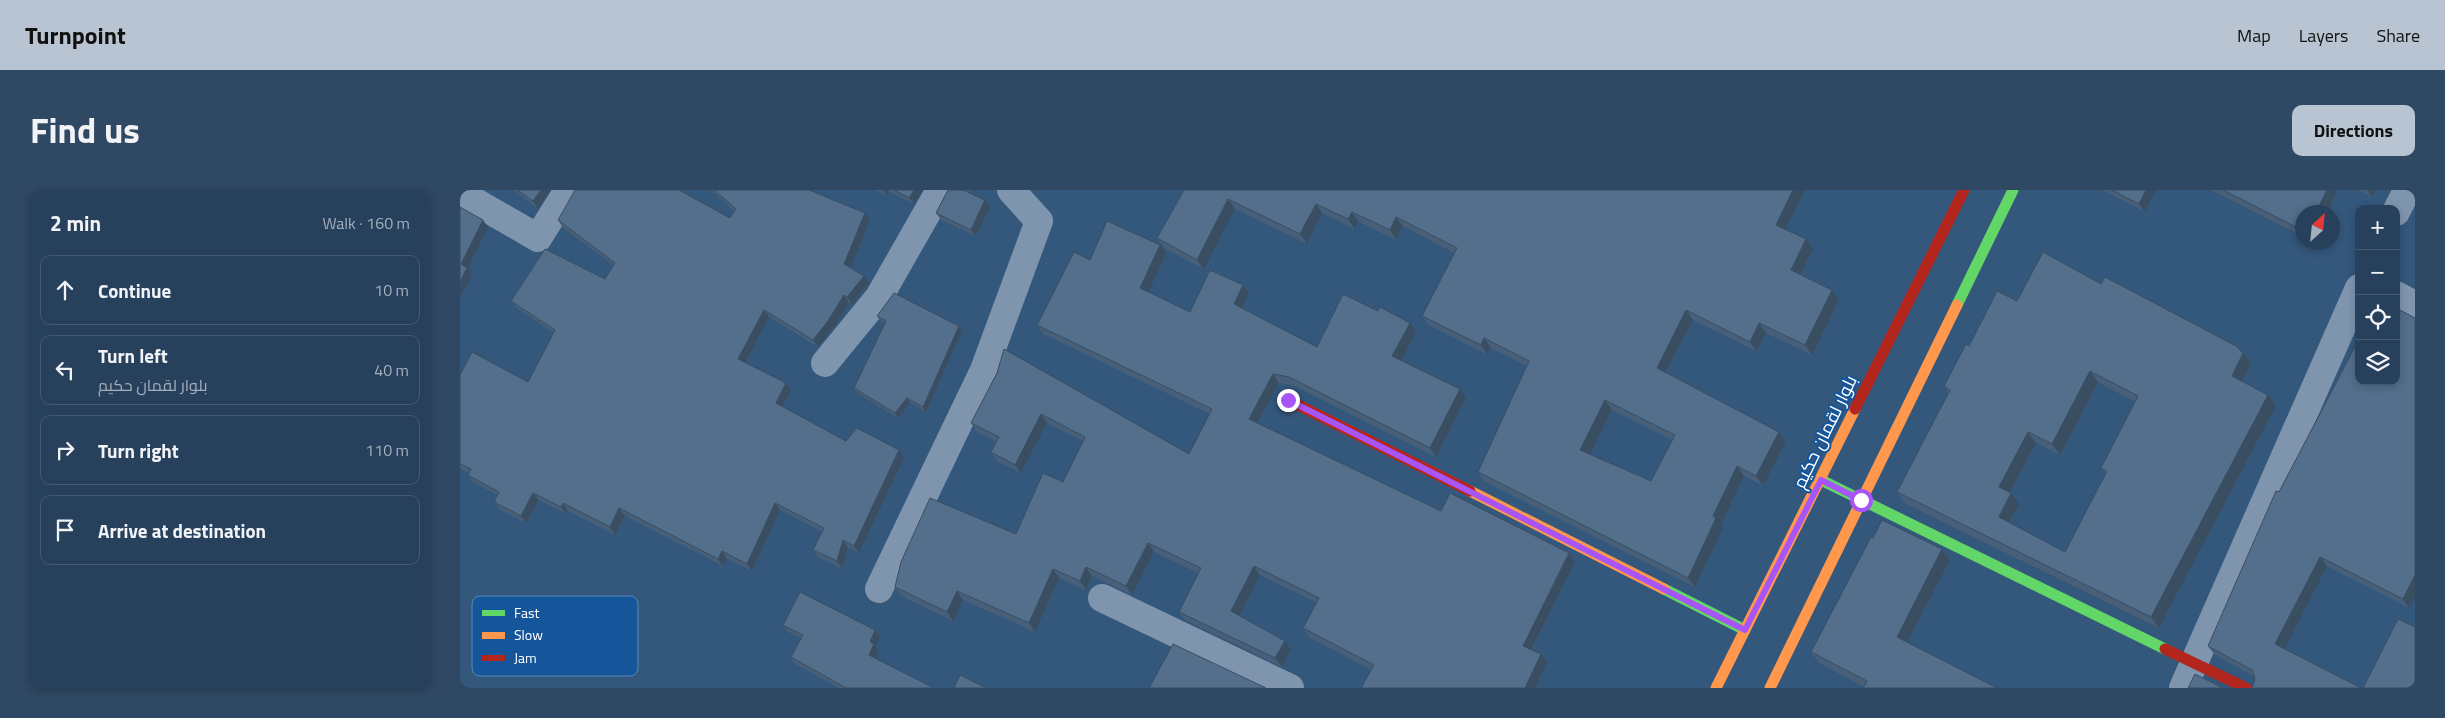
<!DOCTYPE html>
<meta charset="utf-8">
<style>
:root{--surface:#27415d;--page:#2f4863;--text:#f1f3f6;--muted:#a4afbc;--line:#435a72;--accent:#b8c4d1}
body{margin:0;font-family:"Titillium Web",Cairo,sans-serif;background:var(--page);color:var(--text)}
.controls{position:absolute;right:15px;top:15px;display:grid;overflow:hidden;border-radius:10px;box-shadow:0 2px 8px #0003}
.controls button{width:45px;height:45px;display:grid;place-items:center;padding:0;border:0;border-bottom:1px solid var(--line);background:var(--surface);color:var(--text);font:25px sans-serif}
.compass{position:absolute;left:1835px;top:15px;width:45px;height:45px;border-radius:50%;background:var(--surface);box-shadow:0 2px 8px #0003;rotate:27deg}
.stop{position:absolute;width:15px;height:15px;margin:-11px;border:4px solid #a855f7;border-radius:50%;background:#fff}
.stop.end{background:#a855f7;border-color:#fff;box-shadow:0 1px 5px #0008}
.list{margin:0;padding:0;list-style:none}
h2{display:flex;justify-content:space-between;align-items:center;height:65px;margin:0;padding:0 20px;font-size:21px}
h2 small{font-size:16px;font-weight:400;color:var(--muted)}
.list li{display:grid;grid-template-columns:32px 1fr auto;gap:15px;align-items:center;box-sizing:border-box;height:70px;margin:0 10px 10px;padding:0 10px;border:1px solid var(--line);border-radius:10px}
.list b{display:block;font-size:19px;white-space:nowrap}
.list p{margin:0;font-size:16px;white-space:nowrap;color:var(--muted)}
.list em{font-size:16px;font-style:normal;color:var(--muted)}
.icon{flex:none;width:28px;height:28px;fill:none;stroke:currentColor;stroke-width:2;stroke-linecap:round;stroke-linejoin:round}
.map{position:relative;flex:none;width:1955px;height:498px;overflow:hidden;border-radius:10px}
header{display:flex;align-items:center;gap:30px;box-sizing:border-box;height:70px;padding:0 25px;background:var(--accent);color:#111}
header strong{font-size:24px}
nav{display:flex;gap:28px;margin-inline-start:auto;font-size:18px}
.intro{display:flex;align-items:center;justify-content:space-between;box-sizing:border-box;height:120px;padding:0 30px}
h1{margin:0;font-size:35px}
.button{padding:12px 22px;border-radius:10px;background:var(--accent);color:#111;font-size:18px;font-weight:700}
main{display:flex;gap:30px;padding:0 30px}
aside{flex:1;background:var(--surface);border-radius:10px;box-shadow:0 2px 8px #0003}
.map>svg:first-child{display:block}
.lines{fill:none;stroke-linecap:round;stroke-linejoin:round}
.street{stroke:#7f95ae;stroke-width:28}
.fast{stroke:#63d668;stroke-width:11}
.slow{stroke:#ff974d;stroke-width:11}
.jam{stroke:#b3261e;stroke-width:11}
.wall{fill:#475f78;fill-rule:evenodd}
.shaded-wall{fill:#3a4e62}
.building{fill:#536f8c;stroke:#3a4e62;fill-rule:evenodd}
.route{stroke:#a855f7;stroke-width:6}
.labels{text-anchor:middle;stroke-width:4;stroke-linejoin:round;paint-order:stroke}
.street-label{font-size:18px;fill:#fff;stroke:#15569b}
.key{fill:#15569b;stroke:#5b89b9;stroke-width:1}
.key-label{font-size:14px;fill:#fff}
</style>
<header>
<strong>Turnpoint</strong>
<nav><a>Map</a><a>Layers</a><a>Share</a></nav>
</header>
<div class="intro"><h1>Find us</h1><a class="button">Directions</a></div>
<main>
<aside>
<h2>2 min<small>Walk · 160 m</small></h2>
<ul class="list">
<li><svg class="icon" aria-label="ahead" viewBox="0 0 24 24"><path d="M12 20V5M6 11l6-6 6 6"/></svg><div><b>Continue</b></div><em>10 m</em></li>
<li><svg class="icon" aria-label="left" viewBox="0 0 24 24"><path d="M17 20v-9H6M10 6l-5 5 5 5"/></svg><div><b>Turn left</b><p>بلوار لقمان حکیم</p></div><em>40 m</em></li>
<li><svg class="icon" aria-label="right" viewBox="0 0 24 24"><path d="M7 20v-9h11M14 6l5 5-5 5"/></svg><div><b>Turn right</b></div><em>110 m</em></li>
<li><svg class="icon" aria-label="arrive" viewBox="0 0 24 24"><path d="M6 21V4h12l-3 4 3 4H6"/></svg><div><b>Arrive at destination</b></div></li>
</ul>
</aside>
<div class="map">
<svg width="1955" height="498" viewBox="0 0 1955 498">
<rect width="100%" height="100%" fill="#34577c"/>
<g class="lines">
<g class="street">
<polyline points="0,3 78,48 108,0"/>
<polyline points="1936,22 1947,0"/>
<polyline points="1936,105 1955,115"/>
<polyline points="365,173 419,107 480,0"/>
<polyline points="419,399 524,180 579,31 551,0"/>
<polyline points="642,408 830,498"/>
<polyline points="1723,498 1899,98"/>
</g>
<g class="fast">
<polyline points="1497,115 1553,0"/>
<polyline points="1361,290 1705,459"/>
<polyline points="1204,399 1285,440"/>
</g>
<g class="slow">
<polyline points="1010,301 1204,399"/>
<polyline points="1256,498 1395,219"/>
<polyline points="1310,498 1497,115"/>
</g>
<g class="jam">
<polyline points="828,210 1010,301"/>
<polyline points="1395,219 1504,0"/>
<polyline points="1705,459 1786,498"/>
</g>
</g>
<g class="wall">
<polygon points="53,0 91,0 78,19"/>
<polygon points="251,0 349,0 405,23 410,30 390,78 409,93 392,115 389,113 373,138 358,157 309,127 285,173 326,193 331,200 323,217 386,251 444,268 399,363 388,358 382,379 358,367 353,360 362,342 320,320 292,381 267,369 263,376 165,326 155,345 108,321 106,324 79,310 66,333 39,319 34,312 37,305 13,292 8,285 9,283 0,279 0,185 68,192 94,143 57,118 51,111 145,89 153,75 103,38 98,30 270,28 274,21"/>
<polygon points="415,0 463,0 454,14 429,2 428,6"/>
<polygon points="488,0 510,0 509,3 525,10 530,17 516,46 481,30 476,23"/>
<path d="M724 0H1345L1325 39 1353 59 1341 85 1379 110 1352 165 1306 143 1296 161 1233 130 1206 182 1319 242 1326 252 1303 296 1284 286 1261 335 1263 338 1235 397 1025 292 1018 282 1067 176 1031 158 1028 165 969 135 962 126 994 63 943 36 936 50 898 31 895 39 862 23 847 54 775 19 744 79 704 58 697 48ZM1152 220 1212 250 1191 291 1129 264Z"/>
<polygon points="1642,0 1696,0 1685,22"/>
<polygon points="1751,0 1878,0 1842,22 1842,46"/>
<polygon points="1898,0 1915,0 1912,7"/>
<polygon points="706,64 688,102 730,122 789,103 782,118 857,157 956,142 941,171 1000,199 1006,208 976,267 835,196 819,193 798,233 981,321 1109,363 1115,372 1072,460 1087,473 1075,498 901,498 911,480 849,447 843,438 857,413 800,385 779,426 831,459 822,477 725,430 719,422 738,383 694,362 672,405 632,386 626,400 599,388 575,442 503,410 493,431 441,406 435,397 556,344 603,292 623,251 587,233 561,283 537,271 531,262 537,252 517,242 511,233 537,183 729,264 750,224 583,144 577,135 630,70"/>
<path d="M1641 94 1783 163 1791 174 1782 192 1808 205 1816 216 1699 438 1444 313 1437 302 1488 203 1484 196 1509 156 1557 111ZM1638 192 1675 212 1641 278 1645 284 1605 362 1550 333 1559 314 1550 303 1576 253 1600 265Z"/>
<polygon points="417,126 502,141 466,222 450,213 438,228 397,203 394,198 425,133 420,130"/>
<polygon points="1899,149 1949,418 1867,376 1793,496 1795,488 1795,487 1755,465 1748,456 1819,302"/>
<polygon points="1413,348 1482,359 1490,370 1404,497 1359,473 1351,462"/>
<polygon points="323,435 415,440 420,447 416,457 419,461 415,468 474,498 379,498 335,474 331,467 341,448 328,442"/>
</g>
<g class="shaded-wall">
<polygon points="81,0 91,0 78,19 73,11"/>
<polygon points="423,0 428,0 429,2 428,6"/>
<polygon points="454,0 463,0 454,14 449,8"/>
<polygon points="1333,0 1345,0 1323,44 1316,35"/>
<polygon points="1686,0 1696,0 1685,22 1679,14"/>
<polygon points="1867,0 1878,0 1867,22 1856,22"/>
<polygon points="1907,0 1915,0 1912,7"/>
<polygon points="768,9 775,19 744,79 737,70"/>
<polygon points="525,10 530,17 516,46 511,40"/>
<polygon points="856,14 862,23 847,54 840,44"/>
<polygon points="892,22 898,31 895,39 888,29"/>
<polygon points="405,23 410,30 389,81 384,74"/>
<polygon points="936,27 943,36 936,50 930,40"/>
<polygon points="23,30 28,37 8,78 12,85 0,108 1,74"/>
<polygon points="1346,49 1353,59 1338,90 1331,80"/>
<polygon points="700,55 706,64 686,107 680,98"/>
<polygon points="404,86 409,93 392,115 387,107"/>
<polygon points="783,95 789,103 780,123 774,114"/>
<polygon points="1372,100 1379,110 1352,165 1345,155"/>
<polygon points="384,105 389,113 373,138 358,157 353,150"/>
<polygon points="304,120 309,127 283,177 278,169"/>
<polygon points="1226,120 1233,130 1203,187 1197,178"/>
<polygon points="950,133 956,142 939,175 932,166"/>
<polygon points="1299,133 1306,143 1296,161 1290,152"/>
<polygon points="499,136 502,141 466,222 463,217"/>
<polygon points="1024,148 1031,158 1028,165 1021,155"/>
<polygon points="1783,163 1791,174 1779,197 1772,186"/>
<polygon points="1630,181 1638,192 1600,265 1592,254"/>
<polygon points="813,184 819,193 795,238 789,229"/>
<polygon points="326,193 331,200 321,220 316,213"/>
<polygon points="1000,199 1006,208 976,267 970,258"/>
<polygon points="1808,205 1816,216 1699,438 1691,427"/>
<polygon points="447,208 450,213 438,228 435,223"/>
<polygon points="1145,210 1152,220 1127,270 1120,260"/>
<polygon points="581,224 587,233 561,283 555,275"/>
<polygon points="1319,242 1326,252 1303,296 1296,286"/>
<polygon points="1568,242 1576,253 1547,308 1539,297"/>
<polygon points="439,260 444,268 399,363 394,356"/>
<polygon points="1277,276 1284,286 1261,335 1263,338 1235,397 1228,388 1253,326"/>
<polygon points="73,303 79,310 66,333 61,326"/>
<polygon points="1551,303 1559,314 1547,338 1539,327"/>
<polygon points="103,313 108,321 106,324 101,317"/>
<polygon points="315,313 320,320 292,381 287,374"/>
<polygon points="159,318 165,326 155,345 150,337"/>
<polygon points="383,350 388,358 382,379 377,371"/>
<polygon points="688,353 694,362 672,405 666,396"/>
<polygon points="1482,359 1490,370 1444,458 1437,447"/>
<polygon points="262,361 267,369 263,376 258,369"/>
<polygon points="1109,363 1115,372 1069,464 1063,456"/>
<polygon points="1860,367 1867,376 1822,464 1815,454"/>
<polygon points="794,376 800,385 777,430 771,421"/>
<polygon points="626,377 632,386 626,400 620,391"/>
<polygon points="593,379 599,388 575,442 569,433"/>
<polygon points="1955,385 1955,407 1949,418 1943,409"/>
<polygon points="497,401 503,410 493,431 487,422"/>
<polygon points="415,440 420,447 416,457 419,461 413,471 409,465 410,452"/>
<polygon points="825,451 831,459 822,477 815,468"/>
<polygon points="1081,464 1087,473 1075,498 1065,498"/>
</g>
<g class="building">
<polygon points="57,0 81,0 73,11"/>
<polygon points="115,0 219,0 270,28 276,19 254,0 349,0 405,23 384,74 404,86 387,107 384,105 368,131 353,150 304,120 278,169 326,193 316,213 386,251 397,238 439,260 394,356 383,350 377,371 353,360 364,338 315,313 287,374 262,361 258,369 159,318 150,337 103,313 101,317 73,303 61,326 34,312 39,302 8,285 11,279 0,274 0,185 12,162 68,192 95,140 51,111 85,59 145,89 155,73 98,30"/>
<polygon points="434,0 454,0 449,8"/>
<polygon points="488,0 503,0 525,10 511,40 476,23"/>
<path d="M724 0H1333L1316 35 1346 49 1331 80 1372 100 1345 155 1299 133 1290 152 1226 120 1197 178 1319 242 1296 286 1277 276 1253 326 1256 328 1228 388 1018 282 1069 171 1024 148 1021 155 962 126 997 58 936 27 930 40 892 22 888 29 856 14 840 44 768 9 737 70 697 48ZM1145 210 1215 245 1191 291 1120 260Z"/>
<polygon points="1652,0 1686,0 1679,14"/>
<polygon points="1763,0 1867,0 1856,22 1842,22 1842,40"/>
<polygon points="0,17 23,30 1,74 7,78 0,92"/>
<polygon points="647,31 700,55 680,98 730,122 750,80 783,95 774,114 857,157 883,104 918,121 920,117 950,133 932,166 1000,199 970,258 829,187 813,184 789,229 981,321 990,303 1109,363 1063,456 1081,464 1065,498 901,498 914,475 843,438 859,408 794,376 771,421 825,451 815,468 719,422 741,378 688,353 666,396 626,377 620,391 593,379 569,433 497,401 487,422 435,397 441,372 470,308 556,344 583,283 603,292 625,247 581,224 555,275 531,262 539,247 511,233 537,183 544,159 729,264 752,219 577,135 614,62 630,70"/>
<path d="M1583 62 1641 94 1645 87 1776 156 1783 163 1772 186 1808 205 1691 427 1437 302 1490 200 1484 196 1506 154 1509 156 1537 101 1557 111ZM1630 181 1678 206 1641 278 1647 281 1605 362 1539 327 1551 303 1539 297 1568 242 1592 254Z"/>
<polygon points="434,103 499,136 463,217 447,208 435,223 394,198 426,131 417,126"/>
<polygon points="1936,118 1955,128 1955,385 1943,409 1860,367 1815,454 1901,498 1791,498 1793,496 1795,488 1792,480 1748,456 1816,301 1819,302 1899,149 1899,191 1936,191"/>
<polygon points="1422,330 1482,359 1437,447 1537,498 1403,498 1407,491 1351,462 1411,347 1413,348"/>
<polygon points="340,402 415,440 410,452 414,454 409,465 474,498 386,498 331,467 343,445 323,435"/>
<polygon points="1938,429 1955,437 1955,498 1903,498"/>
<polygon points="713,454 806,498 689,498"/>
<polygon points="1735,484 1763,498 1728,498"/>
<polygon points="500,485 526,498 494,498"/>
</g>
<g class="lines">
<polyline class="route" points="828,210 1285,440 1361,290 1401,310"/>
</g>
<g class="labels">
<g class="street-label">
<text transform="translate(1365 242) rotate(-64)" y="6">بلوار لقمان حکیم</text>
</g>
</g>
<rect x="12" y="406" width="166" height="80" rx="8" class="key"/>
<rect x="22" y="420" width="23" height="6" fill="#63d668"/>
<rect x="22" y="442" width="23" height="7" fill="#ff974d"/>
<rect x="22" y="465" width="23" height="6" fill="#b3261e"/>
<g class="key-label">
<text x="54" y="428">Fast</text>
<text x="54" y="450">Slow</text>
<text x="54" y="473">Jam</text>
</g>
</svg>
<div class="controls">
<button>+</button>
<button>−</button>
<button><svg class="icon" aria-label="locate" viewBox="0 0 24 24"><circle cx="12" cy="12" r="6"/><path d="M12 2v4M12 18v4M2 12h4M18 12h4"/></svg></button>
<button><svg class="icon" aria-label="layers" viewBox="0 0 24 24"><path d="M12 4l9 5-9 5-9-5zM3 14l9 5 9-5"/></svg></button>
</div>
<svg class="compass" viewBox="-18 -18 36 36"><path d="M0-13l5 13h-10z" fill="#e53935"/><path d="M0 13l5-13h-10z" fill="#a4afbc"/></svg>
<div class="stop" style="left:1401px;top:310px"></div>
<div class="stop end" style="left:828px;top:210px"></div>
</div>
</main>
